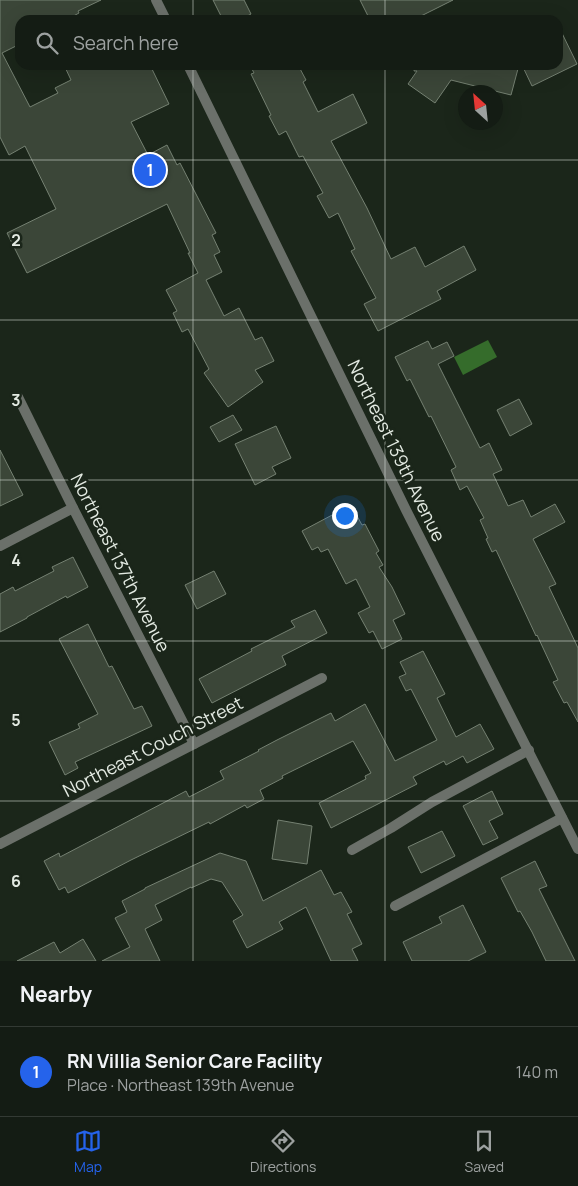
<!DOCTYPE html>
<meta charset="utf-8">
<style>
:root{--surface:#141c14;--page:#212922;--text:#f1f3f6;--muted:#9da1a0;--line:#333a34;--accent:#2563eb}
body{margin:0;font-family:Manrope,sans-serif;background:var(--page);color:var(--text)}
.compass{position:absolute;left:458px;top:85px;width:45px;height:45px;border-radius:50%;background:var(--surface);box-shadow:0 5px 20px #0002;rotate:333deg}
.you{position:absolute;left:344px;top:515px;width:18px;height:18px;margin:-12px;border:4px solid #fff;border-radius:50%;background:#1a73e8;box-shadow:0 0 0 8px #1a73e833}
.badge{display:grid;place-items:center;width:32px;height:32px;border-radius:50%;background:var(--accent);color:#fff;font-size:16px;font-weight:700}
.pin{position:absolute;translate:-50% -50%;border:2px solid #fff;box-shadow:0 1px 5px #0006}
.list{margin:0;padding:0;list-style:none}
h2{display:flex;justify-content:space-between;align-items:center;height:65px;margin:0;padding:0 20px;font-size:21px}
h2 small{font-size:16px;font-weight:400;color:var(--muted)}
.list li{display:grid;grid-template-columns:32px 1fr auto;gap:15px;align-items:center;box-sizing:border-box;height:90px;padding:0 20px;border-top:1px solid var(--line)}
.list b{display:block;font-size:19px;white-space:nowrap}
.list p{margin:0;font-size:16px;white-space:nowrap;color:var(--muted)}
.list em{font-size:16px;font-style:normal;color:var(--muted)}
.icon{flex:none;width:28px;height:28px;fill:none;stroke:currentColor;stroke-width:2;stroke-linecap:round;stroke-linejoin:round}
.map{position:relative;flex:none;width:578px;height:961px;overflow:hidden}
.search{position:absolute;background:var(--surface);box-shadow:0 5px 20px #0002;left:15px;right:15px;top:15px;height:55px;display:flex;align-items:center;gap:12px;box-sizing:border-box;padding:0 18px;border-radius:15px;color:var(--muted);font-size:19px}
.sheet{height:155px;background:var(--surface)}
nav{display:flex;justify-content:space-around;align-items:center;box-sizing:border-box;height:70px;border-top:1px solid var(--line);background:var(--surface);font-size:14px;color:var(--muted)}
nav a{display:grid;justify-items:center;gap:2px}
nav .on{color:var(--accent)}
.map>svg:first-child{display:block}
.water{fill:#356c2b}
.building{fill:#3b4638;stroke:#758172}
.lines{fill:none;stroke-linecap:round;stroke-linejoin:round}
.lane{stroke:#6b706a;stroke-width:10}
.street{stroke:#6b706a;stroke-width:10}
.grid{fill:none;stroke:#e3eae2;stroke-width:1;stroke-opacity:0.55}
.labels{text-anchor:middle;stroke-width:5;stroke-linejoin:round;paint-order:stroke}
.street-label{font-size:18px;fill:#e3eae2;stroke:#1b261a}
.grid-label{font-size:16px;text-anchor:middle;font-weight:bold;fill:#e3eae2;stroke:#1b261a;stroke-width:5;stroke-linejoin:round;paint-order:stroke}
</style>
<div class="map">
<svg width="578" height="961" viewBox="0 0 578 961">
<rect width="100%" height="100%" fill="#1b261a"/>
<polygon class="water" points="488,340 497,357 463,375 454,357"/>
<g class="building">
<polygon points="0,0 101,0 78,11 79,13 66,20 20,20 20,44 2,53 30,107 58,93 55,88 71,80 64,65 150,65 169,104 131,122 148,155 167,145 177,165 180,163 216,233 212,235 220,252 214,255 222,272 206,280 224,316 239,308 255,340 262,337 274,361 255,370 263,382 228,407 204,373 209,369 188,329 182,332 173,313 177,311 166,290 198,273 188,253 190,253 167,204 27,273 7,233 56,209 25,146 9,155 0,137"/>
<polygon points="213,0 244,0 251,14 240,20 223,20"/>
<polygon points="360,0 453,0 413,20 370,20"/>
<polygon points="558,25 577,64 532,86 522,65 558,65"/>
<polygon points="250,65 298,65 306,80 303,82 318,112 353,94 367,123 331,141 367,208 391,259 415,247 425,267 464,246 476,270 437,291 441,299 378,331 364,304 376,298 351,251 355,249 338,213 329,218 317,196 323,193 303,156 299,157 286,131 279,135 269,116 271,115 251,74 254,73"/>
<polygon points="415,65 519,65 511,95 451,80 435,103 408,84 417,71 414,71"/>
<polygon points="428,341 432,349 447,342 454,356 438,364 480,448 489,443 502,470 493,474 508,506 523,500 531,517 555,504 565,522 533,539 556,584 549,587 578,648 578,722 567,702 564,703 553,682 558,680 537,635 536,636 496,550 492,552 486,539 488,538 480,520 484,518 467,486 460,490 451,470 456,467 431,416 429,417 410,379 407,381 395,357"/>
<polygon points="519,399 532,424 510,436 497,410"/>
<polygon points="233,415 242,430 219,442 210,427"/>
<polygon points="276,426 291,458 272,467 276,474 255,485 235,444"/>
<polygon points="0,450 23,495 0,506"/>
<polygon points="351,505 362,525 365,524 379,551 376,553 383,565 379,567 392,587 405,614 393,620 402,639 382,649 373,631 369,633 358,613 370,607 356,579 346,584 328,549 321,552 318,547 312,550 302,531"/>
<polygon points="73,557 88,587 67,598 66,596 27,617 27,618 0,632 0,594 13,587 15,591 54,571 52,567"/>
<polygon points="214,571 226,594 197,609 185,585"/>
<polygon points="315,610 327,633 282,656 286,665 212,703 199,679 252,651 251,649 295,627 291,621"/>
<polygon points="88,624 109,667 112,666 134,709 142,706 152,726 75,762 78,768 65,775 49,742 80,728 78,724 98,714 59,639"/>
<polygon points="423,651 445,694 437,698 456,737 480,724 494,749 467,763 463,756 446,765 444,761 413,777 417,784 331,828 319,803 366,779 365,776 371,773 353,741 282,776 283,778 260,790 264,799 247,808 245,805 210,824 209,822 131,860 68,893 65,887 59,890 44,861 59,853 60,857 186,791 189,797 224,779 220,771 259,751 258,750 277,740 331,713 335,721 365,704 395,761 437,740 411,689 406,691 399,677 406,674 400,662"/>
<polygon points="492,791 503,814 489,821 498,838 483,845 463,806"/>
<polygon points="278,820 312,826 307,864 272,859"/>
<polygon points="442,831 455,856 421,873 408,847"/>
<polygon points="220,853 246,861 263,901 321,870 334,895 341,892 352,912 347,914 362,944 352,949 358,961 331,961 306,907 279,922 283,929 247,948 233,921 243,915 222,882 211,879 191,888 191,887 155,905 162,920 145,929 160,961 102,961 130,947 115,918 127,912 122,901 145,889 145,888"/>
<polygon points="535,861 547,886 539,889 575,961 546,961 532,932 520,911 518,912 501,878"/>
<polygon points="463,905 486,952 468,961 412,961 403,942 442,923 439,917"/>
<polygon points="83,939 96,961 17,961 54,942 60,953"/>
</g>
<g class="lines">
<g class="lane">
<polyline points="352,850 391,828 432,802 529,750"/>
<polyline points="395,906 562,818"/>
</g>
<g class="street">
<polyline points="156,0 166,20"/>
<polyline points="188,65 406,510 578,849"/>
<polyline points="18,397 73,508 194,744"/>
<polyline points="0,546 73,508"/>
<polyline points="0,844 322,678"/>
</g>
</g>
<path class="grid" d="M193 0V20M385 0V20M193 65V961M385 65V961M0 160H578M0 320H578M0 480H578M0 641H578M0 801H578"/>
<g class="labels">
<g class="street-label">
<text transform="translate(396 451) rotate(64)" y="6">Northeast 139th Avenue</text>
<text transform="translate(120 563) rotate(63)" y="6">Northeast 137th Avenue</text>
<text transform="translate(153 747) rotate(-27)" y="6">Northeast Couch Street</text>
</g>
</g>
<g class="grid-label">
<text x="16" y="246">2</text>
<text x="16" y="406">3</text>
<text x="16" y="566">4</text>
<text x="16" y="726">5</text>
<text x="16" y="887">6</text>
</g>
</svg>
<svg class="compass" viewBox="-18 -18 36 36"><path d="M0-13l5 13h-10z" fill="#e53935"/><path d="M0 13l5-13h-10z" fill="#9da1a0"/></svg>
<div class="you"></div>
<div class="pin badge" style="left:150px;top:170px">1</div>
<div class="search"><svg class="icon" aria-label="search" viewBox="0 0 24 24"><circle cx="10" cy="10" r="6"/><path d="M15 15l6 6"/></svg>Search here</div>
</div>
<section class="sheet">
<h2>Nearby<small></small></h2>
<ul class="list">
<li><span class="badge">1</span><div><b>RN Villia Senior Care Facility</b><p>Place · Northeast 139th Avenue</p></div><em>140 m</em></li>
</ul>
</section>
<nav>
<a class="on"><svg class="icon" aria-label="map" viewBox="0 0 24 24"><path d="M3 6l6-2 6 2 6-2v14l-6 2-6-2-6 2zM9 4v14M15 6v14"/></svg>Map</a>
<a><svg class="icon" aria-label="directions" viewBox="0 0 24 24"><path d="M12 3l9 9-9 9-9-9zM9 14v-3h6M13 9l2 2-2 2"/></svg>Directions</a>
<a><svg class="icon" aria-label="saved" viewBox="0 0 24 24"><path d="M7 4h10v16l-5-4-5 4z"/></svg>Saved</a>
</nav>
